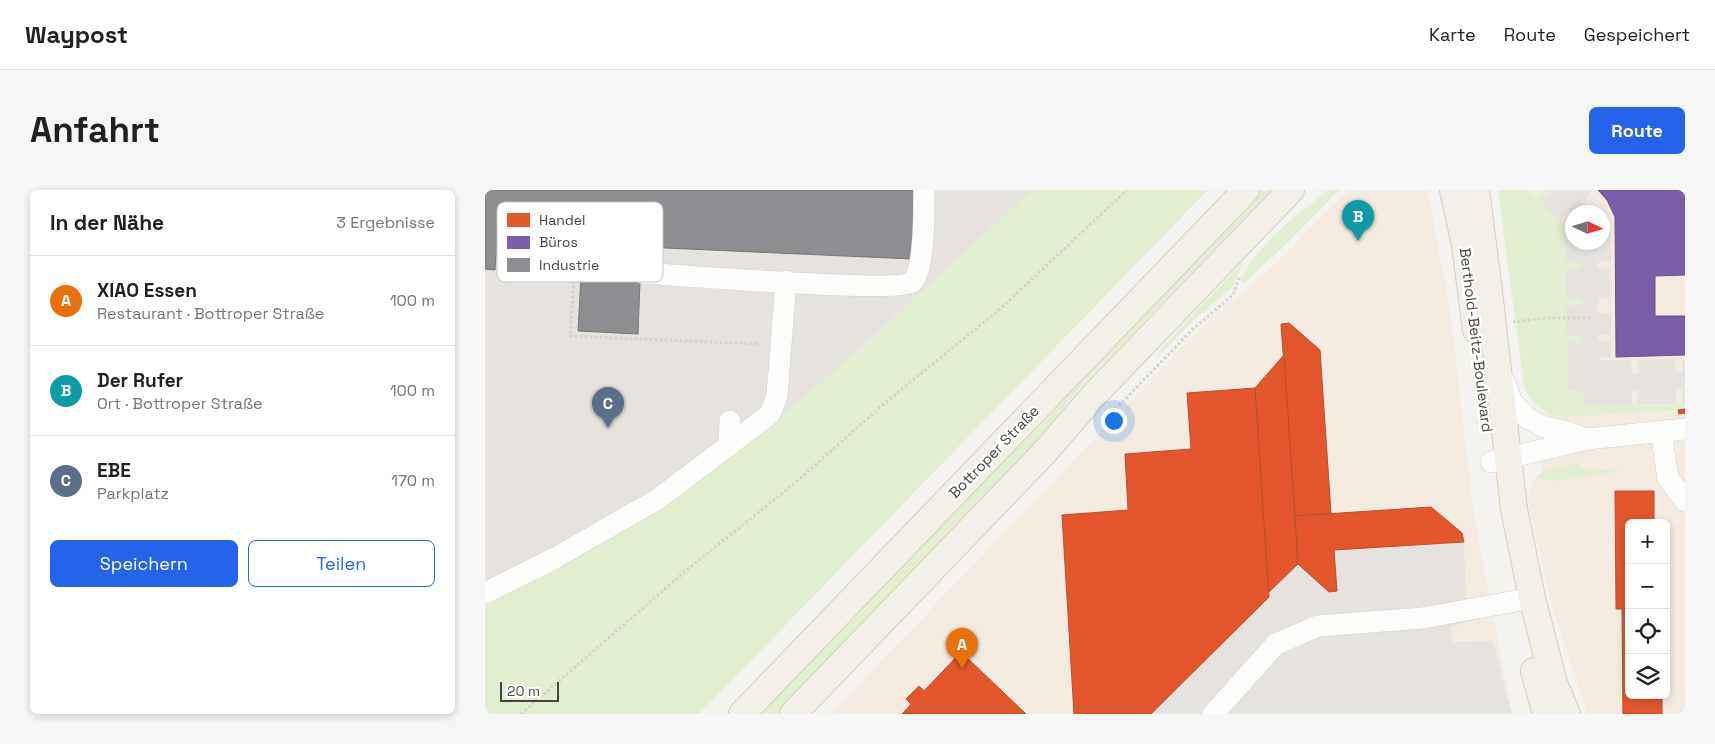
<!DOCTYPE html>
<html lang="de">
<meta charset="utf-8">
<style>
:root{--surface:#fff;--page:#f6f6f6;--text:#202124;--muted:#757577;--line:#e0e0e0;--accent:#2563eb}
body{margin:0;font-family:"Space Grotesk",sans-serif;background:var(--page);color:var(--text)}
.controls{position:absolute;right:15px;bottom:15px;display:grid;overflow:hidden;border-radius:8px;box-shadow:0 2px 8px #0003}
.controls button{width:45px;height:45px;display:grid;place-items:center;padding:0;border:0;border-bottom:1px solid var(--line);background:var(--surface);color:var(--text);font:25px sans-serif}
.compass{position:absolute;left:1080px;top:15px;width:45px;height:45px;border-radius:50%;background:var(--surface);box-shadow:0 2px 8px #0003;rotate:94deg}
.scale{position:absolute;left:15px;bottom:12px;width:59px;box-sizing:border-box;padding-left:5px;border:2px solid #4b4439;border-top:0;font-size:14px;line-height:18px;white-space:nowrap;color:#4b4439;-webkit-text-stroke:4px #fff;paint-order:stroke}
.you{position:absolute;left:628px;top:230px;width:18px;height:18px;margin:-12px;border:4px solid #fff;border-radius:50%;background:#1a73e8;box-shadow:0 0 0 8px #1a73e833}
.badge{display:grid;place-items:center;width:32px;height:32px;border-radius:50%;background:var(--accent);color:#fff;font-size:16px;font-weight:700}
.pin{position:absolute;translate:-50% -41px;filter:drop-shadow(0 1px 2px #0008)}
.pin::after{content:'';position:absolute;top:26px;width:18px;height:15px;background:inherit;clip-path:polygon(0 0,100% 0,50% 100%)}
.list{margin:0;padding:0;list-style:none}
h2{display:flex;justify-content:space-between;align-items:center;height:65px;margin:0;padding:0 20px;font-size:21px}
h2 small{font-size:16px;font-weight:400;color:var(--muted)}
.list li{display:grid;grid-template-columns:32px 1fr auto;gap:15px;align-items:center;box-sizing:border-box;height:90px;padding:0 20px;border-top:1px solid var(--line)}
.list b{display:block;font-size:19px;white-space:nowrap}
.list p{margin:0;font-size:16px;white-space:nowrap;color:var(--muted)}
.list em{font-size:16px;font-style:normal;color:var(--muted)}
.actions{display:flex;gap:10px;padding:15px 20px}
.actions a{flex:1;padding:11px 0;border:1px solid var(--accent);border-radius:8px;text-align:center;font-size:18px;color:var(--accent)}
.actions .main{background:var(--accent);color:#fff}
.icon{flex:none;width:28px;height:28px;fill:none;stroke:currentColor;stroke-width:2;stroke-linecap:round;stroke-linejoin:round}
.map{position:relative;flex:none;width:1200px;height:524px;overflow:hidden;border-radius:8px}
header{display:flex;align-items:center;gap:30px;box-sizing:border-box;height:70px;padding:0 25px;background:var(--surface);border-bottom:1px solid var(--line)}
header strong{font-size:24px}
nav{display:flex;gap:28px;margin-inline-start:auto;font-size:18px}
.intro{display:flex;align-items:center;justify-content:space-between;box-sizing:border-box;height:120px;padding:0 30px}
h1{margin:0;font-size:35px}
.button{padding:12px 22px;border-radius:8px;background:var(--accent);color:#fff;font-size:18px;font-weight:700}
main{display:flex;gap:30px;padding:0 30px}
aside{flex:1;background:var(--surface);border-radius:8px;box-shadow:0 2px 8px #0003}
.map>svg:first-child{display:block}
.commercial{fill:#f3ebdf;fill-rule:evenodd}
.industrial{fill:#e6e2de}
.green{fill:#e1eecf}
.parking{fill:#e6e3df}
.shops{fill:#e4572e;stroke:#b65131}
.offices{fill:#7b5ea7;stroke:#6d5686}
.industry{fill:#8d8d92;stroke:#797777}
.lines{fill:none;stroke-linecap:round;stroke-linejoin:round}
.minor-casing{stroke:#d2d0cb;stroke-width:22}
.major-casing{stroke:#d6cebb;stroke-width:28}
.path{stroke:#d3d2cc;stroke-width:3;stroke-dasharray:2.5 2.5;stroke-linecap:butt}
.minor{stroke:#fdfdfc;stroke-width:21}
.major{stroke:#f2efe6;stroke-width:26}
.labels{text-anchor:middle;stroke-width:5;stroke-linejoin:round;paint-order:stroke}
.street-label{font-size:15px;fill:#4b4439;stroke:#fff}
.key{fill:#fff;stroke:#c9c7c4;stroke-width:1}
.key-label{font-size:14px;fill:#4b4439}
</style>
<header>
<strong>Waypost</strong>
<nav><a>Karte</a><a>Route</a><a>Gespeichert</a></nav>
</header>
<div class="intro"><h1>Anfahrt</h1><a class="button">Route</a></div>
<main>
<aside>
<h2>In der Nähe<small>3 Ergebnisse</small></h2>
<ul class="list">
<li><span class="badge" style="background:#e8710a">A</span><div><b>XIAO Essen</b><p>Restaurant · Bottroper Straße</p></div><em>100 m</em></li>
<li><span class="badge" style="background:#0f9aa8">B</span><div><b>Der Rufer</b><p>Ort · Bottroper Straße</p></div><em>100 m</em></li>
<li><span class="badge" style="background:#5c6f8a">C</span><div><b>EBE</b><p>Parkplatz</p></div><em>170 m</em></li>
</ul>
<div class="actions"><a class="main">Speichern</a><a>Teilen</a></div>
</aside>
<div class="map">
<svg width="1200" height="524" viewBox="0 0 1200 524">
<rect width="100%" height="100%" fill="#f4f2ee"/>
<g class="commercial">
<polygon points="862,0 942,0 964,112 989,326 1027,524 349,524 349,520 717,137 794,71"/>
<path d="M1013 0H1200V524H1103L1098 510 1068 418 1043 314 1047 291 1056 283 1061 222 1048 212 1039 196ZM1088 22H1118V52H1088ZM1144 333H1181V505H1144Z"/>
</g>
<polygon class="industrial" points="0,0 548,0 346,185 225,284 93,366 0,413"/>
<g class="green">
<polygon points="548,0 723,0 214,524 0,524 0,413 93,366 225,284 346,185"/>
<polygon points="776,0 786,0 589,204 561,241 486,325 292,524 272,524"/>
<path d="M844 0H854L802 53 758 94 756 91C771 54 813 24 844 0Z"/>
<path d="M1013 0H1043L1051 8 1059 0H1063L1066 3 1056 14 1081 38V72H1096V79H1081V109H1097L1096 115 1081 116 1097 146V152L1082 153V201H1098V216L1200 215V219L1081 227C1061 226 1042 213 1039 192Z"/>
<polygon points="758,72 749,95 704,135 670,170 675,160"/>
<polygon points="1090,272 1094,272 1096,279 1138,281 1068,291 1052,287 1059,281"/>
</g>
<g class="parking">
<polygon points="1063,0 1108,0 1099,12 1107,22 1087,23 1083,19 1072,30 1056,14 1066,3"/>
<polygon points="1118,41 1126,41 1126,72 1113,72 1112,78 1125,79 1125,108 1113,108 1113,123 1126,123 1126,145 1113,145 1113,151 1126,152 1126,168 1113,168 1113,170 1146,170 1147,183 1154,183 1153,170 1190,169 1190,182 1197,182 1197,170 1200,170 1200,214 1197,214 1197,200 1191,200 1191,214 1153,214 1153,201 1147,201 1147,216 1098,216 1098,201 1082,200 1082,152 1097,152 1096,146 1082,146 1081,116 1096,115 1097,109 1081,109 1081,79 1096,79 1096,73 1081,72 1081,50 1087,50 1088,52 1118,52"/>
<polygon points="0,81 86,87 82,156 289,163 286,213 270,211 268,225 256,225 235,251 219,254 219,263 204,264 183,288 170,289 169,294 154,294 133,320 121,320 120,326 105,327 83,349 70,349 70,356 54,356 36,376 22,376 21,382 6,382 0,385"/>
<polygon points="979,352 982,431 966,437 967,452 1008,451 1027,524 666,524 784,407 783,403 813,374 844,402 852,401 849,360"/>
</g>
<g class="shops">
<polygon points="804,133 835,160 846,323 810,326 796,134"/>
<polygon points="799,165 813,374 783,403 770,198"/>
<polygon points="770,198 784,407 666,524 589,524 577,325 643,320 640,264 706,259 702,203"/>
<polygon points="1200,219 1200,223 1194,224 1193,220"/>
<polygon points="1130,301 1169,301 1169,333 1144,333 1144,505 1177,505 1177,524 1138,524 1137,419 1131,419"/>
<polygon points="946,317 977,343 979,352 849,360 852,401 844,402 813,374 810,326"/>
<polygon points="476,462 541,524 417,524 426,514 421,509 434,496 439,501"/>
</g>
<polygon class="offices" points="1113,0 1200,0 1200,85 1170,86 1170,126 1200,126 1200,165 1131,167 1130,27 1122,10"/>
<polygon class="industry" points="0,0 431,0 427,69 136,56 136,69 142,69 141,91 155,92 153,144 93,141 97,68 11,64 10,80 0,79"/>
<g class="lines">
<defs>
<g id="minor">
<path d="M158 83C193 85 411 103 427 92 440 83 439 17 439 0"/>
<polyline points="1019,191 1027,212 1042,228 1059,237 1080,241 1102,249"/>
<polyline points="1176,242 1183,288 1200,311"/>
<polyline points="244,256 245,231"/>
<polyline points="1006,272 1102,249 1200,239"/>
<polyline points="0,403 70,368 173,309 285,224 292,206 301,91"/>
<polyline points="728,524 791,454 833,436 938,428 1047,408"/>
</g>
<g id="major">
<polyline points="968,0 980,55 991,140"/>
<polyline points="991,0 1003,93 1029,319 1047,408 1069,493 1082,524"/>
<polyline points="1049,481 1061,524"/>
<polyline points="257,524 761,0"/>
<polyline points="308,524 558,264 610,204 806,0"/>
</g>
</defs>
<use href="#minor" class="minor-casing"/>
<use href="#major" class="major-casing"/>
<g class="path">
<polyline points="60,85 60,75 90,76 85,146 276,154"/>
<polyline points="1028,132 1061,128 1106,128"/>
<polyline points="620,230 707,140 748,105 755,86"/>
<polyline points="36,524 203,379 310,293 400,213 515,119 642,0"/>
</g>
<use href="#minor" class="minor"/>
<use href="#major" class="major"/>
</g>
<g class="labels">
<g class="street-label">
<text transform="translate(991 150) rotate(83)" y="5">Berthold-Beitz-Boulevard</text>
<text transform="translate(509 262) rotate(-46)" y="5">Bottroper Straße</text>
</g>
</g>
<rect x="12" y="12" width="166" height="80" rx="8" class="key"/>
<rect x="22" y="23" width="23" height="14" fill="#e4572e"/>
<rect x="22" y="46" width="23" height="13" fill="#7b5ea7"/>
<rect x="22" y="68" width="23" height="14" fill="#8d8d92"/>
<g class="key-label">
<text x="54" y="35">Handel</text>
<text x="54" y="57">Büros</text>
<text x="54" y="80">Industrie</text>
</g>
</svg>
<div class="controls">
<button>+</button>
<button>−</button>
<button><svg class="icon" aria-label="locate" viewBox="0 0 24 24"><circle cx="12" cy="12" r="6"/><path d="M12 2v4M12 18v4M2 12h4M18 12h4"/></svg></button>
<button><svg class="icon" aria-label="layers" viewBox="0 0 24 24"><path d="M12 4l9 5-9 5-9-5zM3 14l9 5 9-5"/></svg></button>
</div>
<svg class="compass" viewBox="-18 -18 36 36"><path d="M0-13l5 13h-10z" fill="#e53935"/><path d="M0 13l5-13h-10z" fill="#757577"/></svg>
<div class="scale">20 m</div>
<div class="you"></div>
<div class="pin badge" style="left:477px;top:479px;background:#e8710a">A</div>
<div class="pin badge" style="left:873px;top:51px;background:#0f9aa8">B</div>
<div class="pin badge" style="left:123px;top:238px;background:#5c6f8a">C</div>
</div>
</main>
